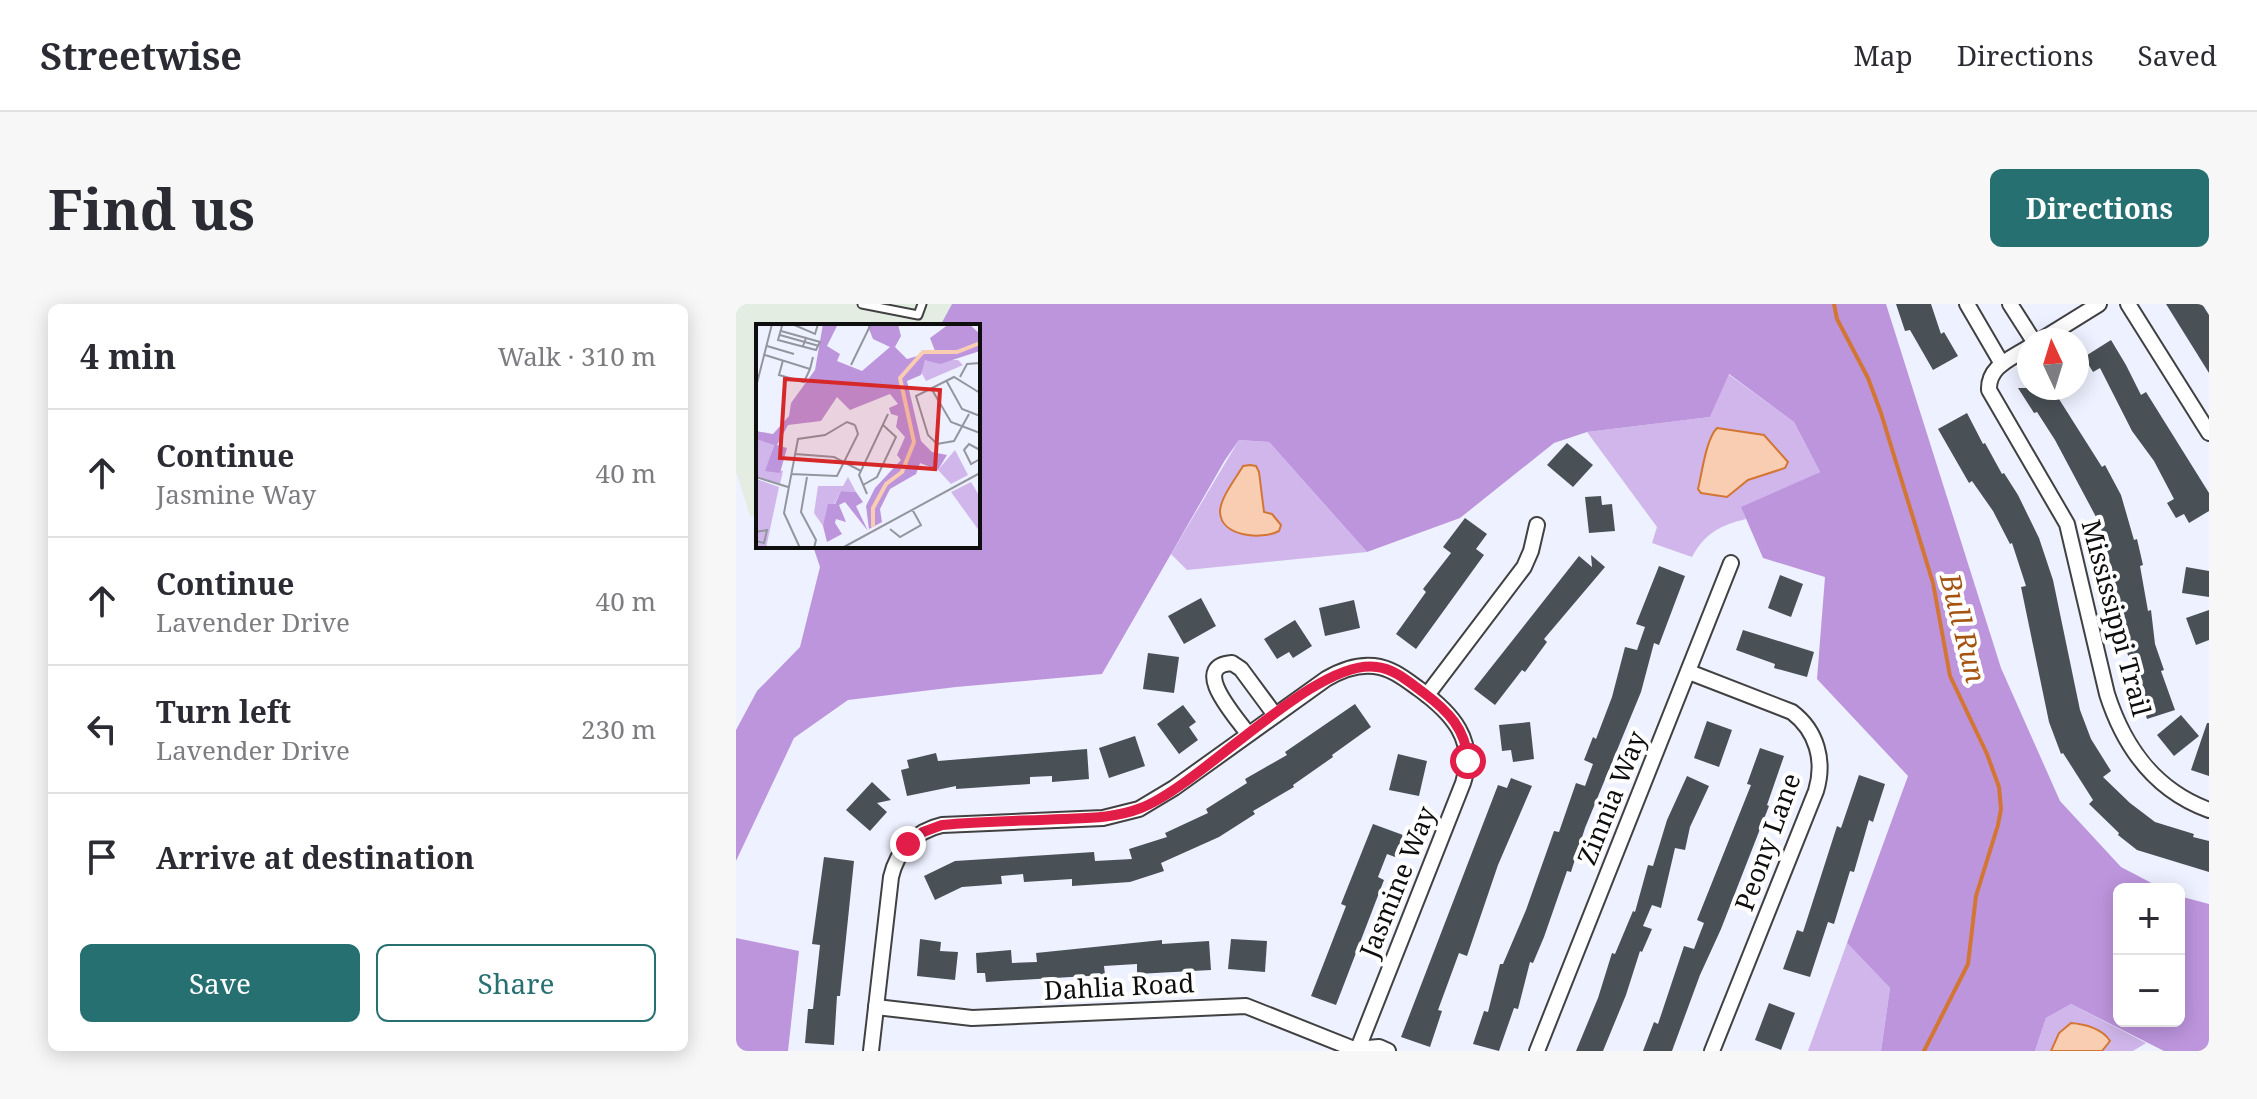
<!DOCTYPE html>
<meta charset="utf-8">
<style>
:root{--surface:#fff;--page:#f7f7f7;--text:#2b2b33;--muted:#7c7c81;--line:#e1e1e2;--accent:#267072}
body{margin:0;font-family:"Noto Serif",serif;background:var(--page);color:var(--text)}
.controls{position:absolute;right:24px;bottom:24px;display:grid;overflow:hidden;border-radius:12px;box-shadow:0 4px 20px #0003}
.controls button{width:72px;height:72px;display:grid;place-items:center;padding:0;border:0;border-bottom:2px solid var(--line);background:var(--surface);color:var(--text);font:40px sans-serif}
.compass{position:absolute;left:1281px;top:24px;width:72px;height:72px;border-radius:50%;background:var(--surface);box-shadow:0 4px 20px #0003;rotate:356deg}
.stop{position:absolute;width:24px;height:24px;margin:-18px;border:6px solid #e11d48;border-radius:50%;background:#fff}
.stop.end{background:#e11d48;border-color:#fff;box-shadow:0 2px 8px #0008}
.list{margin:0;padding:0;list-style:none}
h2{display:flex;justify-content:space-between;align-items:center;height:104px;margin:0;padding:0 32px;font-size:34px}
h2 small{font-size:26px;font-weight:400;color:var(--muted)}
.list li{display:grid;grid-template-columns:52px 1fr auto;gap:24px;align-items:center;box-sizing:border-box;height:128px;padding:0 32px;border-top:2px solid var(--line)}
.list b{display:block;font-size:30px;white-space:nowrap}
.list p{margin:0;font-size:26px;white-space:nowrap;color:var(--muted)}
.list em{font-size:26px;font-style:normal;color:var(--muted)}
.actions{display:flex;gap:16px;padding:24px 32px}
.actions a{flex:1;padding:18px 0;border:2px solid var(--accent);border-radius:12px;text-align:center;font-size:28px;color:var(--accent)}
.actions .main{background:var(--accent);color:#fff}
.icon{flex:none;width:44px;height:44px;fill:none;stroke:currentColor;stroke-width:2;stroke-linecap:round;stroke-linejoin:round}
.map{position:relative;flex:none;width:1473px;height:747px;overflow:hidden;border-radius:12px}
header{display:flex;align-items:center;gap:48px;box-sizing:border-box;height:112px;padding:0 40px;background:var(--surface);border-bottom:2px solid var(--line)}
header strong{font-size:38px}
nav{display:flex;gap:44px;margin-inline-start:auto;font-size:28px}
.intro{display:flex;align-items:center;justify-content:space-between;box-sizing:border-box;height:192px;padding:0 48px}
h1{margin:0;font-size:56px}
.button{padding:20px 36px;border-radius:12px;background:var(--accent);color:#fff;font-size:28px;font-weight:700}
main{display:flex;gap:48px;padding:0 48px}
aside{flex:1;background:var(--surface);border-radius:12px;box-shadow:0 4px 20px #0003}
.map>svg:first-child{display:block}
.industrial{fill:#e3ede2}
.green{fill:#d0b6eb}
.forest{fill:#bd95dd}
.water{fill:#f9cdb1;stroke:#d37634;stroke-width:2}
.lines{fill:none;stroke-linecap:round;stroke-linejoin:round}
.stream{stroke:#d37634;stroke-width:4}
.building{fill:#495157}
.service-casing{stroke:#414141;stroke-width:11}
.minor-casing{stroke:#414141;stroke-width:18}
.service{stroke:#fff;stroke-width:7}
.minor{stroke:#fff;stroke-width:14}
.route{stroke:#e11d48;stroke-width:10}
.labels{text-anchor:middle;stroke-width:8;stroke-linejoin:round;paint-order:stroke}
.street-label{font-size:26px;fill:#0e0e0e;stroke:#fff}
.water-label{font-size:28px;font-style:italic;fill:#a55411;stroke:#fff}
.inset-river{fill:none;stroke:#f9cdb1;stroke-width:4}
.inset-road{fill:none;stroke:#94969f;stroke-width:2}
.view{fill:#d62828;fill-opacity:0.15;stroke:#d62828;stroke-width:4}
.inset-edge{fill:none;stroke:#0e0e0e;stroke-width:4}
</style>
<header>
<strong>Streetwise</strong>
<nav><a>Map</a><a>Directions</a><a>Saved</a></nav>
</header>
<div class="intro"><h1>Find us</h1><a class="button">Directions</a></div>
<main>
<aside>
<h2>4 min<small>Walk · 310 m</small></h2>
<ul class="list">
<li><svg class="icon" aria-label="ahead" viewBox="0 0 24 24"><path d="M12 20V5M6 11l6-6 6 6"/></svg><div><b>Continue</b><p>Jasmine Way</p></div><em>40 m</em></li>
<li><svg class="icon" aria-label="ahead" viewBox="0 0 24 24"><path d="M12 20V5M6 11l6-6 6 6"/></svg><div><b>Continue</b><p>Lavender Drive</p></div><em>40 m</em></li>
<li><svg class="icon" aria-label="left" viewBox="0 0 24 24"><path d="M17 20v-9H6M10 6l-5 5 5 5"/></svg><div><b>Turn left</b><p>Lavender Drive</p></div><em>230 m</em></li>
<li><svg class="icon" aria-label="arrive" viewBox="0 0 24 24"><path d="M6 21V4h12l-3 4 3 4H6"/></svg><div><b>Arrive at destination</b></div></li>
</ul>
<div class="actions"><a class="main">Save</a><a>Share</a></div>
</aside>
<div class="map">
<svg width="1473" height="747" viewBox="0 0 1473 747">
<rect width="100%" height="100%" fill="#eef1ff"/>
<polygon class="industrial" points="0,0 216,0 204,22 22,22 22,213 14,212 0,167"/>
<g class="green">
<path d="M992 70 1058 118 1084 168 1006 203 1010 215C985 221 969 229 956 253L916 239 921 223 851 128 974 113Z"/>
<polygon points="503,136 533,138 631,248 451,266 435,250"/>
<polygon points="1111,639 1154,684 1145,747 1072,747"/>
<polygon points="1335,700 1410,739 1397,747 1299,747 1310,714"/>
</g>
<g class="forest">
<polygon points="216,0 1150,0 1265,364 1324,497 1385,563 1427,585 1383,585 1383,717 1443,717 1443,592 1473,600 1473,747 1428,747 1335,700 1310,714 1299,747 1145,747 1154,684 1111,639 1172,472 1081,375 1089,273 1027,254 1005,203 1084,168 1058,118 993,70 974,113 851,128 818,139 724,214 631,248 533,138 503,136 489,156 366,370 220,383 112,396 58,434 0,557 0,426 21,387 64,343 84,263 77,242 242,242 242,22 204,22"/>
<polygon points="0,634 63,647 52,747 0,747"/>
</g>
<g class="water">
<path d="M981 124 1028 131 1052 158 1049 164 1012 176 991 193 965 189 962 185C966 169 970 135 981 124Z"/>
<path d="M514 161 520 162 523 168 528 208 536 210 545 221 543 227C526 236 485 233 484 208 484 194 500 174 507 162Z"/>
<path d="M1335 719C1349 720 1367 725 1374 737L1366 747H1315L1323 729Z"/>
</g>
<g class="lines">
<polyline class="stream" points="1098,0 1101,15 1132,74 1145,109 1197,279 1214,372 1251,450 1263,483 1265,505 1262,521 1240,592 1232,660 1188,747"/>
</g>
<g class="building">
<polygon points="1160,0 1195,0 1205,30 1208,28 1222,52 1197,66 1174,26 1169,27"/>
<polygon points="1430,0 1466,0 1473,11 1473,69"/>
<polygon points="1375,36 1390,61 1405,91 1410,88 1473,189 1473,207 1453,219 1448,210 1440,214 1431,199 1438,195 1418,157 1396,127 1364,64 1357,68 1348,53"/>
<polygon points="1282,84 1316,84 1366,163 1369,161 1385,191 1398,236 1401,235 1407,261 1404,262 1412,307 1415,306 1419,340 1428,366 1425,367 1439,406 1411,415 1388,338 1378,277 1368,233 1359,211 1319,136 1301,108 1298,109"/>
<polygon points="1231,109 1247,140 1249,139 1266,170 1268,169 1282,191 1303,234 1317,276 1344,406 1355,435 1375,467 1367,473 1394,499 1419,518 1458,530 1457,533 1473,537 1473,568 1401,546 1382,531 1383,529 1353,500 1357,496 1327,449 1325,450 1313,418 1285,283 1290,282 1276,239 1274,240 1257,207 1236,177 1233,179 1202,125"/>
<polygon points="831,139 857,161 837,183 811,161"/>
<polygon points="865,192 866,201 876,200 879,227 853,229 849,193"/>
<polygon points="729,214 751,230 740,245 748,251 680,345 660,330 690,288 687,285 715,249 707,243"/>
<polygon points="855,251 869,263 808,335 811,338 789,368 786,366 759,401 738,385 843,252 856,263"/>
<polygon points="923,262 949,272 923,341 918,339 905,388 849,524 835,568 831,567 808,633 797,659 794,658 782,705 778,704 763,747 737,740 748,707 752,708 764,660 767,660 790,606 818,527 823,528 840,479 849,482 857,460 848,456 857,433 860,435 876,393 889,343 901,346 909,323 900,320"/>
<polygon points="1450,263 1473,267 1473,293 1446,289"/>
<polygon points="1044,271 1067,280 1055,313 1032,304"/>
<polygon points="465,294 480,322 448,340 432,312"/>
<polygon points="618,296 624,324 589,332 583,304"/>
<polygon points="1473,306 1473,336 1460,341 1450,314"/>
<polygon points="559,316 576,342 557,354 553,348 541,355 528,335"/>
<polygon points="1007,326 1078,348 1071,373 1038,364 1039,360 1000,346"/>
<polygon points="412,349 443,353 438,389 407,385"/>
<polygon points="619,400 635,423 596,451 597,453 557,481 558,483 517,507 519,510 483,533 425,559 428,567 394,578 336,582 336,575 288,578 287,570 265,572 266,580 226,583 199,596 188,572 219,557 358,548 359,557 396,555 393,545 431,533 429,529 472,509 470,505 511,479 509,475 551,451 549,448"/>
<polygon points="447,401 460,418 453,423 462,436 443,450 421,420"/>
<polygon points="1445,411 1463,432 1438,452 1421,431"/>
<polygon points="971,417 996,426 983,463 958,454"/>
<polygon points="794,418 798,455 777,458 775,446 766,447 763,421"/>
<polygon points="1471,419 1473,419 1473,472 1455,466"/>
<polygon points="399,432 409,462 373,474 363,444"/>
<polygon points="1024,444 1048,452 1031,501 1033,502 985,625 964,671 936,747 907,747 918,718 922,720 948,642 958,645 968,619 961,616 1015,481 1011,480"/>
<polygon points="351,445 353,475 316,478 316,472 294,473 294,480 220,485 220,482 171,492 165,466 173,464 171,456 200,449 202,457"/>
<polygon points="662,450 691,457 683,492 653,486"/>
<polygon points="1123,471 1149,480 1137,518 1133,516 1118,568 1114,567 1098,620 1092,618 1074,673 1047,665 1061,626 1067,628 1101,522 1105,524"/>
<polygon points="951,472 973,482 954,523 949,546 939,544 925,604 916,601 907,622 916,625 906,648 904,647 890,691 867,747 840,747 862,694 876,649 879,650 897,607 899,608 912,561 917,562 931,516"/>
<polygon points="775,474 796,482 762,561 731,652 723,649 702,706 706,707 694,743 665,733 762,481 771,484"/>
<polygon points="136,478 155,496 141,499 151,508 134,527 110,506"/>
<polygon points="637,520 667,531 659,553 651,550 642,573 648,576 600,701 575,692 610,602 605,600"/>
<polygon points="88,553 118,557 104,692 101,692 98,741 69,739 72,705 77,705 84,641 76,640"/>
<polygon points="184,635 205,638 204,647 222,648 219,676 181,672"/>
<polygon points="495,635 531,637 529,668 492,665"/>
<polygon points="426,636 426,640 473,637 475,666 401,670 401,660 368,662 369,671 250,678 249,669 241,669 240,649 275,646 276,659 301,658 300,649"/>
<polygon points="1033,699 1059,709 1045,746 1019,736"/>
</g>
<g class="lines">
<defs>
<polyline id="service" points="126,0 182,11 186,0"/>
<g id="minor">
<polyline points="1231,0 1266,60"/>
<polyline points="1274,0 1297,36"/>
<polyline points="1392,0 1473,129"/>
<polyline points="1305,36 1363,0"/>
<path d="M1293 43C1275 55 1252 62 1253 86L1331 220 1371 390C1388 443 1418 486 1473 506"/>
<path d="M953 368 1056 408C1081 427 1089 457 1080 487L976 747"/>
<polyline points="691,391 788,263 795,247 801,221"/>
<path d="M512 430C502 415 452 362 496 359L505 365 539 411"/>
<polyline points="140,703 236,714 510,702 623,747"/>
<polyline points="621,745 643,743 652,747"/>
<path d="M135 747 155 573C161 547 179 527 206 521L367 514 403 505 438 484 590 375C605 366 620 360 638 362 656 364 669 375 683 385 716 409 741 436 727 479L621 747"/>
<polyline points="801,747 995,259"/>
</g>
</defs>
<use href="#service" class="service-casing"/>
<use href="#minor" class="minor-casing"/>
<use href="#service" class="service"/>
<use href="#minor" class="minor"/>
</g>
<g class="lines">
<path class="route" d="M172 540 187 528 206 521C246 517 287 517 327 515 354 514 379 514 405 504 467 480 580 353 641 363 659 365 673 378 688 389 712 407 730 425 732 457"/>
</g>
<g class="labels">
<g class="street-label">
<text transform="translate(1380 314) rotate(75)" y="9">Mississippi Trail</text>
<text transform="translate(876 494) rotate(-68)" y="9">Zinnia Way</text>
<text transform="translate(1032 538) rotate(-70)" y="9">Peony Lane</text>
<text transform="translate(662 578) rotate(-68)" y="9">Jasmine Way</text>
<text transform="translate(383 683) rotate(-3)" y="9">Dahlia Road</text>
</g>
<g class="water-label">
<text transform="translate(1227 324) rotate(76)" y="10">Bull Run</text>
</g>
</g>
<g transform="translate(20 20)">
<rect width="224" height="224" fill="#eef1ff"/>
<path d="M169 36H202L207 41 170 57 164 46ZM0 115 18 120 11 143 27 147 24 160 0 152ZM199 126 212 151 195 160 182 146ZM92 153 100 168 85 167 67 202 58 189 62 162H87ZM0 155 23 163 10 224H0ZM215 158 224 173V208L195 168Z" fill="#d0b6eb"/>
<path d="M67 0H82L71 22 84 30 81 37 106 47 134 23 117 15 111 0H142L145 12 139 23 151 35 179 27 174 14 193 0H213L224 10V27L184 40 169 36 165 51 151 57 165 117 176 128 191 131 182 146 164 139 160 150 134 165 124 185 126 198 113 205 110 182 119 164 145 136 141 131 149 113 140 103 142 92 135 90 133 84 142 80 134 70 94 86 81 73 65 97 32 101 21 121 31 124 24 149 9 147 18 121 0 115V107L17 110 33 92 35 79 59 46ZM85 167 100 168 107 178 100 182 112 207 89 178 83 181 90 198 80 195 79 199 86 210 71 218 67 202 72 180H79Z" fill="#bd95dd"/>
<path class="inset-river" d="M117 203V184L130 160 146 148 158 118 144 54 167 28H201L224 19"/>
<path class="inset-road" d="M22 0 26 2 22 16 60 26 64 18 50 14 47 22M36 0 59 10 62 0M25 7 50 14M24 11 63 22M11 22 38 30M9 31 54 45 57 33M27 36 23 51 48 58 54 45M95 41 115 0M204 53 211 40 224 39M190 56 206 85 224 92M0 63 16 0M175 64 195 98 224 109M213 90 198 117 181 120 172 111 160 72 198 53 224 69M224 126 213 120 208 126 215 140 224 135M39 130 78 133 105 147M35 150 81 152 102 110 99 101M0 153 32 163M51 153 45 188 60 216 58 224M107 161 121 153 140 113 127 101M111 170 103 151 132 90M134 205 144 213 165 201 156 185M0 208 11 206 8 219 0 217M44 224 28 189 42 115 69 111 91 98 99 101M86 224 224 149"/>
<path class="view" d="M29 55 184 66 179 145 24 134Z"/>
<rect width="224" height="224" class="inset-edge"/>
</g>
</svg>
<div class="controls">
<button>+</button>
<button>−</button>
</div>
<svg class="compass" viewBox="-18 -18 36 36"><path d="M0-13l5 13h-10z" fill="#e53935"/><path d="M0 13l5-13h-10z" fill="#7c7c81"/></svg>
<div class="stop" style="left:732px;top:457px"></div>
<div class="stop end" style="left:172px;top:540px"></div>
</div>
</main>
